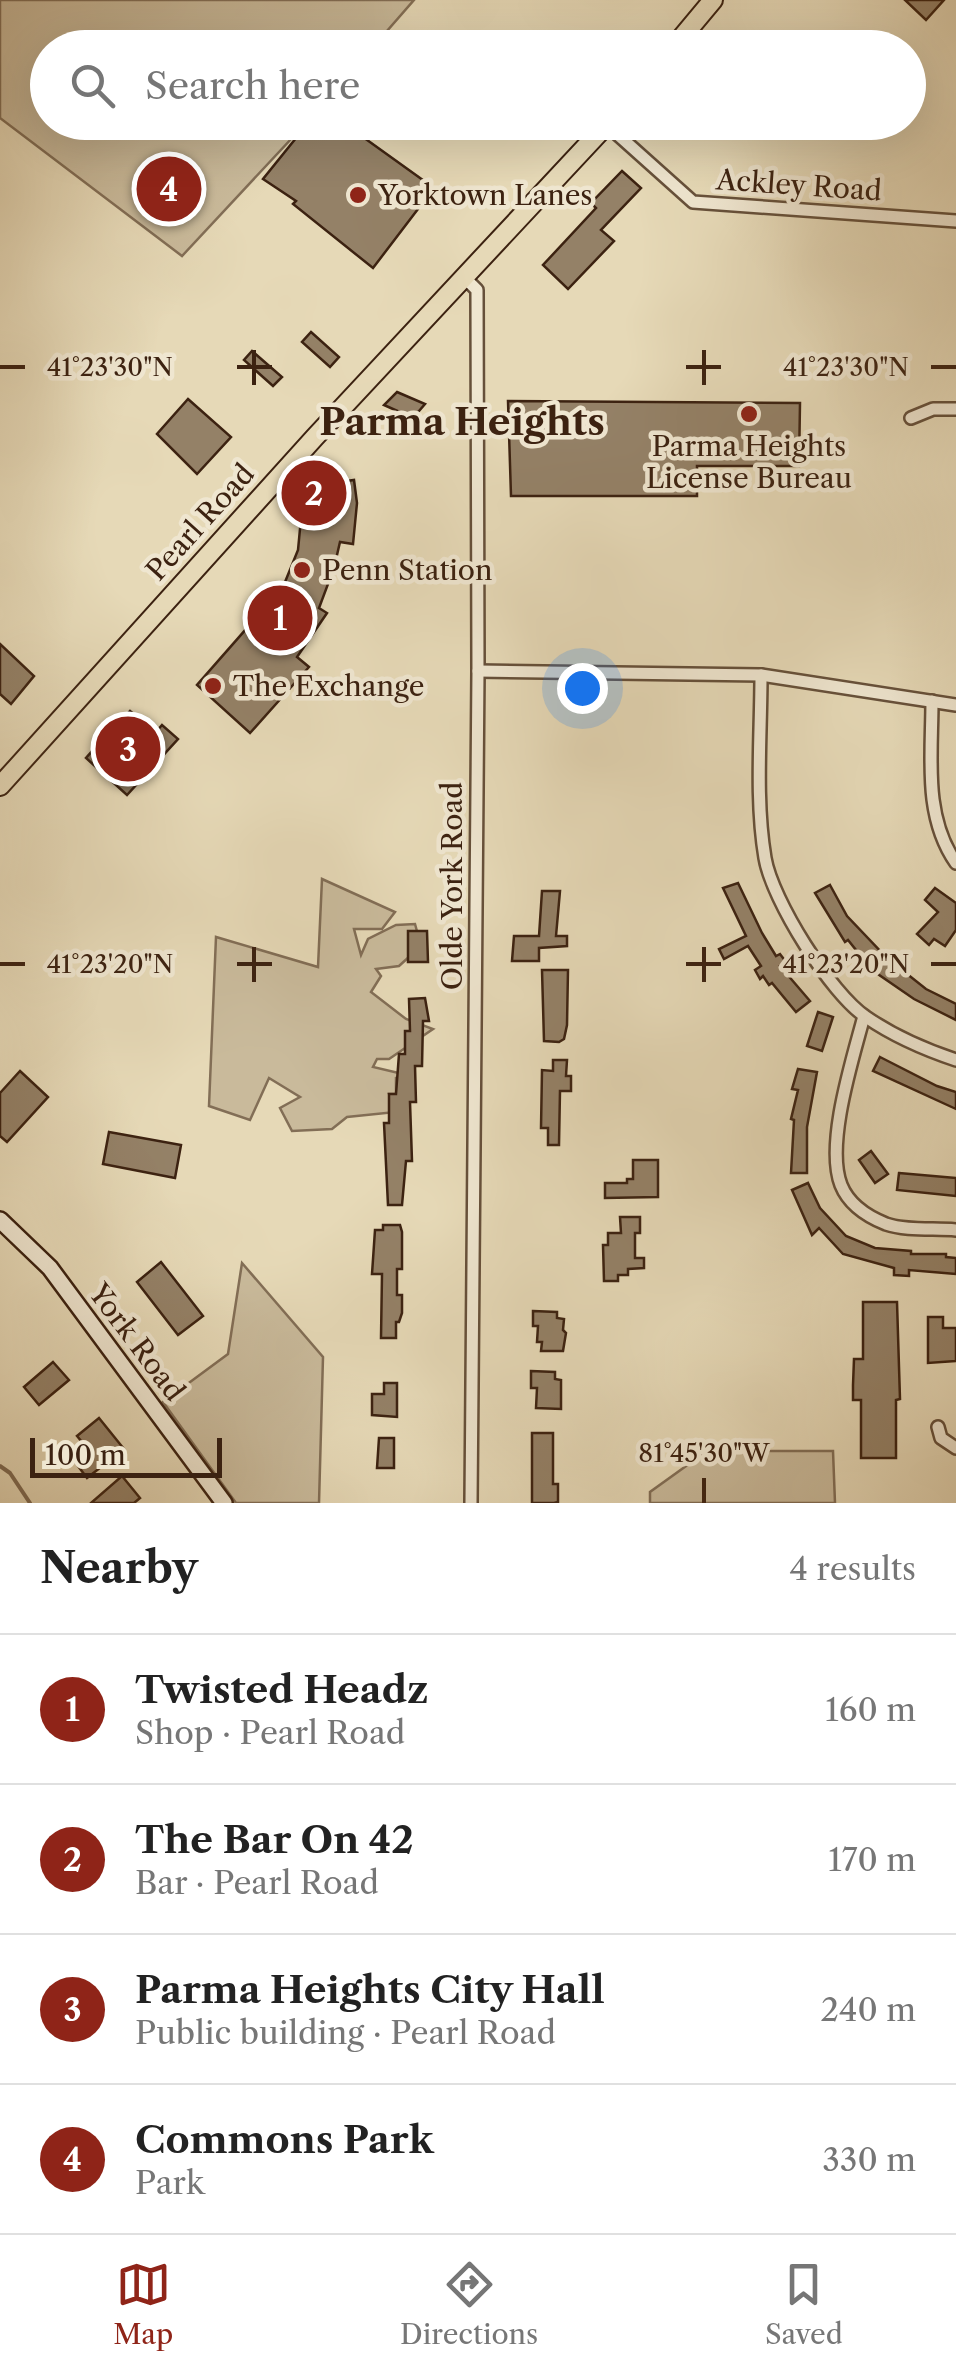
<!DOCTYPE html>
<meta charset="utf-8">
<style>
:root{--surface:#fff;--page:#f6f6f6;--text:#222;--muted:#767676;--line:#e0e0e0;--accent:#8f2418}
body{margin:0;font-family:"Libre Caslon Text",serif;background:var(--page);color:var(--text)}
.scale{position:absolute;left:30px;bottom:25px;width:192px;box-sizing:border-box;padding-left:10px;border:5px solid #3c2211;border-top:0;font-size:28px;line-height:35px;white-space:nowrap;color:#3c2211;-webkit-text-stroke:8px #efe6d0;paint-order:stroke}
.you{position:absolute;left:582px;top:688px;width:35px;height:35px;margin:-25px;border:8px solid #fff;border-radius:50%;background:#1a73e8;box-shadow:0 0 0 15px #1a73e833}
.badge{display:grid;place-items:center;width:65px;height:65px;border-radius:50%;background:var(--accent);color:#fff;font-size:32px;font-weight:700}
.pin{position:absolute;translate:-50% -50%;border:5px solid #fff;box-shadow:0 2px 10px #0006}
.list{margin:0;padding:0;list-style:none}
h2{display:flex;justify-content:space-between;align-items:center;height:130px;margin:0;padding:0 40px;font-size:42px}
h2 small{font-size:32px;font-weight:400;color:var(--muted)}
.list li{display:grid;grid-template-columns:65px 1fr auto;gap:30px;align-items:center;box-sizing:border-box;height:150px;padding:0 40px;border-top:2px solid var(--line)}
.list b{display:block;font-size:38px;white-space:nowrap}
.list p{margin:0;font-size:32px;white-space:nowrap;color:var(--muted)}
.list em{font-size:32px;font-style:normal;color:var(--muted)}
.icon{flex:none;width:55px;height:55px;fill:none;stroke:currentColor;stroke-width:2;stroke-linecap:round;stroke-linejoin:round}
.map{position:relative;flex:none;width:956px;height:1503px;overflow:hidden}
.search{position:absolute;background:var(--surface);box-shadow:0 10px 40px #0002;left:30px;right:30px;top:30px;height:110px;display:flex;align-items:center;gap:25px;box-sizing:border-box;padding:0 35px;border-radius:55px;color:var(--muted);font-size:38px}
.sheet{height:730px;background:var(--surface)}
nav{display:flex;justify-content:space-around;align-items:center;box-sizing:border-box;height:140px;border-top:2px solid var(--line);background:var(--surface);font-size:28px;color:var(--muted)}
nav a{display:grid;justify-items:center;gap:5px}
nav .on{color:var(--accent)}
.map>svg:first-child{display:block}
.green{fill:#c9ba9b;stroke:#826e56;stroke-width:2.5}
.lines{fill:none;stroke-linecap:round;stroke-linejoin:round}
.stream{stroke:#7f6b53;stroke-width:4}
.building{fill:#948167;stroke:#3c2211;stroke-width:2.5}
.minor-casing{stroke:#66503a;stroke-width:16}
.secondary-casing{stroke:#3c2211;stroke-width:20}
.primary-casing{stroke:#3c2211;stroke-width:22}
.minor{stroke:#efe6d0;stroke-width:11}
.secondary{stroke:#efe6d0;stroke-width:15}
.primary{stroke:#e6d9b7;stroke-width:18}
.ticks{fill:none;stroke:#3c2211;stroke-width:4}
.poi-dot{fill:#8f2418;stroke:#efe6d0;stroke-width:4}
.labels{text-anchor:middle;stroke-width:9;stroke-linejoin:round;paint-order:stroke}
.street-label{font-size:28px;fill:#3c2211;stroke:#efe6d0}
.poi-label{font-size:28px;fill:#3c2211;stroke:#efe6d0;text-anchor:start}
.district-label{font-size:38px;font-weight:bold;fill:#3c2211;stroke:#efe6d0}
.ticks-label{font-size:25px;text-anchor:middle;fill:#3c2211;stroke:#efe6d0;stroke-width:9;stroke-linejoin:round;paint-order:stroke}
</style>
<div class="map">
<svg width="956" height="1503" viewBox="0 0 956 1503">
<rect width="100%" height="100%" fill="#e6d9b7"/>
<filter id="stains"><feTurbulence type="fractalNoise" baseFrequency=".002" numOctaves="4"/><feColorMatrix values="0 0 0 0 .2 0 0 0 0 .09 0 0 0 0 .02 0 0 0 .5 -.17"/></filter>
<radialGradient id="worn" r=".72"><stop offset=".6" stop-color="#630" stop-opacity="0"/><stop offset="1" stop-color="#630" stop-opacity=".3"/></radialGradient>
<g class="green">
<polygon points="0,0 414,0 373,47 48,48 48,122 306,123 182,256 0,118"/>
<polygon points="322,879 395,912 382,929 354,929 361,955 368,939 396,925 415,924 421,946 399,966 376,969 381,976 371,992 406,1019 433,1029 389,1059 377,1059 373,1067 407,1075 396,1078 396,1094 389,1094 396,1112 347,1117 332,1129 292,1131 280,1108 300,1097 269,1078 250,1120 209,1106 216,937 318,967"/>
<polygon points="242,1263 323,1357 319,1503 236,1503 163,1402 228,1354"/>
<polygon points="707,1451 833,1451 835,1503 650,1503 650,1492"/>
</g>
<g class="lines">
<polyline class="stream" points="0,1466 10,1473 30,1503"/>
</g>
<g class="building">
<polygon points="905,0 944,0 926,20"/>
<polygon points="309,122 342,122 434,188 373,268 293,204 296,201 263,179"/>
<polygon points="622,171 641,188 601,230 614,241 568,289 543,265 596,208 591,203"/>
<polygon points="311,332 339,357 330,367 302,342"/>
<polygon points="252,351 282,377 273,386 244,360"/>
<polygon points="397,392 425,404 413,418 384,405"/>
<polygon points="188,399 231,437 197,474 157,434"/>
<polygon points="508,401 800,403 799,466 697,466 697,496 511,496"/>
<polygon points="354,480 357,503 353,544 340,542 334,568 319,608 327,613 297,657 309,667 250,733 197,685 283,587 298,550 304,487"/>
<polygon points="0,644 34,676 11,704 0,694"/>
<polygon points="130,711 155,733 162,725 178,739 127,795 86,758 101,741 97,738 106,728 110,732"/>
<polygon points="738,883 762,933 776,956 780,954 786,962 780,966 810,1001 796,1012 772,983 769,985 763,976 760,979 755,970 761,966 748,946 724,959 719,949 746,936 723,888"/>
<polygon points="830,885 847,916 887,958 926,989 956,1004 956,1020 914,999 872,970 848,940 845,942 815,893"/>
<polygon points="935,888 956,903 956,930 945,946 934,939 929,945 917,934 938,912 925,900"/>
<polygon points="542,891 560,891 556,936 567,936 567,946 539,948 539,961 512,961 514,936 539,936"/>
<polygon points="408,931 427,931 428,962 408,962"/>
<polygon points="542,970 568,970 567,1025 564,1039 559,1042 544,1041"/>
<polygon points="425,998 429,1021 423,1021 422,1066 415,1066 416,1102 410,1102 412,1161 406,1161 402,1205 388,1205 384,1123 389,1123 389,1094 396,1094 399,1054 405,1054 405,1031 410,1031 409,999"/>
<polygon points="818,1012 833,1017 822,1051 807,1046"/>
<polygon points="880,1057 937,1086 956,1092 956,1109 873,1071"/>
<polygon points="553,1060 567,1060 566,1076 571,1076 571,1091 560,1091 559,1145 548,1145 548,1128 541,1128 542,1070 553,1071"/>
<polygon points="798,1069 817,1072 807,1127 807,1173 791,1173 794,1120 791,1119 798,1090 792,1089"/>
<polygon points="20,1071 48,1097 7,1142 0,1136 0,1093"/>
<polygon points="109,1132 181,1145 175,1178 103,1164"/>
<polygon points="871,1151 888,1174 875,1183 859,1160"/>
<polygon points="633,1160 658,1160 658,1197 605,1198 605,1183 627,1183 627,1179 633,1179"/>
<polygon points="899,1173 956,1178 956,1196 897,1190"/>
<polygon points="808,1183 820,1208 846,1236 875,1248 911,1251 911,1254 946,1254 946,1257 956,1258 956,1274 909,1270 909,1276 894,1275 894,1268 843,1254 819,1228 812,1235 792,1190"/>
<polygon points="620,1217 640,1217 640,1233 635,1233 635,1258 644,1258 644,1268 628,1269 628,1275 618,1275 618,1281 604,1281 603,1245 608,1245 608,1233 621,1233"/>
<polygon points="383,1225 400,1225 402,1232 402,1269 397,1269 397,1295 402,1295 402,1313 399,1322 396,1322 396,1338 381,1338 382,1274 372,1274 375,1230 383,1230"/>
<polygon points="161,1262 203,1316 178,1335 137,1282"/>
<polygon points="863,1302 897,1302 900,1399 896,1400 896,1458 861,1458 861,1400 853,1400 853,1385 854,1359 863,1359"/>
<polygon points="533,1311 557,1312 557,1318 564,1319 563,1330 566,1333 563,1351 541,1351 542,1342 537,1342 538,1326 533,1326"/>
<polygon points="928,1317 943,1317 943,1328 956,1328 956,1361 928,1363"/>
<polygon points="53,1362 69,1380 39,1405 24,1387"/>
<polygon points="531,1371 555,1372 555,1379 561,1380 561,1409 536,1408 537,1388 531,1388"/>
<polygon points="384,1383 397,1383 397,1417 372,1415 372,1394 384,1394"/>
<polygon points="99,1418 124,1449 87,1478 75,1462 77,1457 72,1450 82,1442 77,1436"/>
<polygon points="532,1433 553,1433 553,1484 558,1484 558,1502 554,1503 532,1503"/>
<polygon points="379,1438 394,1438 394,1468 377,1468"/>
<polygon points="122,1476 140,1498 134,1503 91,1503"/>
</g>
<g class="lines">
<defs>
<g id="minor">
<polyline points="607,125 693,202 956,221"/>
<polyline points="463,276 477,290 478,671 471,1503"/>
<polyline points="911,418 933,409 956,409"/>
<polyline points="478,671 761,675 956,705"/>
<path d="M761 675C761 735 755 799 765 858 772 900 831 994 866 1017 892 1035 926 1050 956 1060"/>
<path d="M932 701C932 756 923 816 956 863"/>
<path d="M864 1016C853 1058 825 1144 841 1185 849 1205 866 1216 886 1224 906 1231 935 1228 956 1230"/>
<polyline points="938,1427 941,1438 956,1448"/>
</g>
<polyline id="secondary" points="0,1220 50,1268 224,1503"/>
<g id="primary">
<polyline points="673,48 713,0"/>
<polyline points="0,786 315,437 609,122"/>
</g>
</defs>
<use href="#minor" class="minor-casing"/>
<use href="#secondary" class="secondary-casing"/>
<use href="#primary" class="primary-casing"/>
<use href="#minor" class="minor"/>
<use href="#secondary" class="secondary"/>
<use href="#primary" class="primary"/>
</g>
<path class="ticks" d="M254 350V385M704 350V385M0 367H25M237 367H272M686 367H721M931 367H956M254 947V982M704 947V982M0 964H25M237 964H272M686 964H721M931 964H956M704 1478V1503"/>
<g class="poi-dot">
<circle cx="358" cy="195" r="10"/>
<circle cx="749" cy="414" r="10"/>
<circle cx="302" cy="570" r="10"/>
<circle cx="213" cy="686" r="10"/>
</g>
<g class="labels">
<g class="street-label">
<text transform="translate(799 185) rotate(4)" y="10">Ackley Road</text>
<text transform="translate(200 522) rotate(-48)" y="10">Pearl Road</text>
<text transform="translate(452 886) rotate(-90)" y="10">Olde York Road</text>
<text transform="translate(137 1342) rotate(53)" y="10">York Road</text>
</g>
<g class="poi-label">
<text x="378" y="205">Yorktown Lanes</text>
<text x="749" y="456" text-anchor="middle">Parma Heights<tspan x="749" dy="32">License Bureau</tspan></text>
<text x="322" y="580">Penn Station</text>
<text x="233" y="696">The Exchange</text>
</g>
<g class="district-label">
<text x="462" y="435">Parma Heights</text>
</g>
</g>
<g class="ticks-label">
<text x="110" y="376">41°23'30"N</text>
<text x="846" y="376">41°23'30"N</text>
<text x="110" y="973">41°23'20"N</text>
<text x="846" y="973">41°23'20"N</text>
<text x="704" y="1462">81°45'30"W</text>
</g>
<rect width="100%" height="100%" filter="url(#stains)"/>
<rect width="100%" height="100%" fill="url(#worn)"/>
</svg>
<div class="scale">100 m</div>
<div class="you"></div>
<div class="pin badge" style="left:280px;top:618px">1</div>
<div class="pin badge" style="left:314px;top:493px">2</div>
<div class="pin badge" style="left:128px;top:749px">3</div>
<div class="pin badge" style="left:169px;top:189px">4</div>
<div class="search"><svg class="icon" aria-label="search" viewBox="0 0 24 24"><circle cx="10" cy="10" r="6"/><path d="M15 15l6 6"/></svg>Search here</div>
</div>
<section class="sheet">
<h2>Nearby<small>4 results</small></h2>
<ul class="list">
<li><span class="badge">1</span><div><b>Twisted Headz</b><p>Shop · Pearl Road</p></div><em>160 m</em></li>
<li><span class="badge">2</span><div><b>The Bar On 42</b><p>Bar · Pearl Road</p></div><em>170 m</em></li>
<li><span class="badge">3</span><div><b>Parma Heights City Hall</b><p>Public building · Pearl Road</p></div><em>240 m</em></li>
<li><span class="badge">4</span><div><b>Commons Park</b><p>Park</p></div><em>330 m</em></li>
</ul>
</section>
<nav>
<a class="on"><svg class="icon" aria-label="map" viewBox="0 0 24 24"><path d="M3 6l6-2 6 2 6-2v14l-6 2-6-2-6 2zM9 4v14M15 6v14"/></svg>Map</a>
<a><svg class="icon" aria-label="directions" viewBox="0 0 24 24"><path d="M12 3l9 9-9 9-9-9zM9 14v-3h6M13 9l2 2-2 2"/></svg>Directions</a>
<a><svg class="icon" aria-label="saved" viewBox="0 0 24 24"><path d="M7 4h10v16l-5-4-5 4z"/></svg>Saved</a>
</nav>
